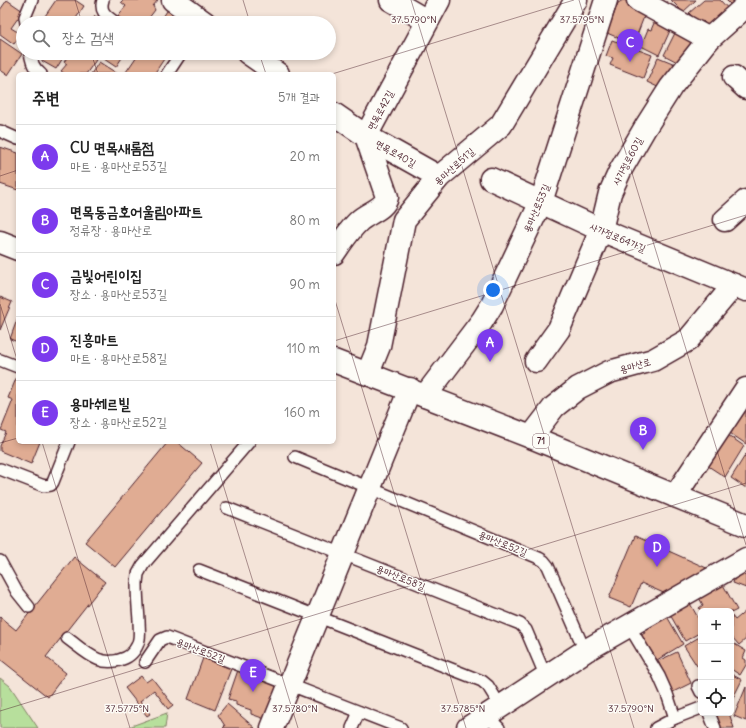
<!DOCTYPE html>
<html lang="ko">
<meta charset="utf-8">
<style>
:root{--surface:#fff;--page:#f6f6f6;--text:#222;--muted:#767676;--line:#e0e0e0;--accent:#7c3aed}
body{margin:0;font-family:Delius,"Poor Story",sans-serif;background:var(--page);color:var(--text)}
.controls{position:absolute;right:12px;bottom:12px;display:grid;overflow:hidden;border-radius:6px;box-shadow:0 2px 6px #0003}
.controls button{width:36px;height:36px;display:grid;place-items:center;padding:0;border:0;border-bottom:1px solid var(--line);background:var(--surface);color:var(--text);font:20px sans-serif}
.you{position:absolute;left:493px;top:290px;width:14px;height:14px;margin:-10px;border:3px solid #fff;border-radius:50%;background:#1a73e8;box-shadow:0 0 0 6px #1a73e833}
.badge{display:grid;place-items:center;width:26px;height:26px;border-radius:50%;background:var(--accent);color:#fff;font-size:13px;font-weight:700}
.pin{position:absolute;translate:-50% -33px;filter:drop-shadow(0 1px 2px #0008)}
.pin::after{content:'';position:absolute;top:21px;width:14px;height:12px;background:inherit;clip-path:polygon(0 0,100% 0,50% 100%)}
.list{margin:0;padding:0;list-style:none}
h2{display:flex;justify-content:space-between;align-items:center;height:52px;margin:0;padding:0 16px;font-size:17px}
h2 small{font-size:13px;font-weight:400;color:var(--muted)}
.list li{display:grid;grid-template-columns:26px 1fr auto;gap:12px;align-items:center;box-sizing:border-box;height:64px;padding:0 16px;border-top:1px solid var(--line)}
.list b{display:block;font-size:15px;white-space:nowrap}
.list p{margin:0;font-size:13px;white-space:nowrap;color:var(--muted)}
.list em{font-size:13px;font-style:normal;color:var(--muted)}
.icon{flex:none;width:22px;height:22px;fill:none;stroke:currentColor;stroke-width:2;stroke-linecap:round;stroke-linejoin:round}
.map{position:relative;flex:none;width:746px;height:728px;overflow:hidden}
.search{position:absolute;background:var(--surface);box-shadow:0 2px 6px #0003;left:16px;top:16px;width:320px;height:44px;display:flex;align-items:center;gap:10px;box-sizing:border-box;padding:0 14px;border-radius:22px;color:var(--muted);font-size:15px}
.panel{position:absolute;background:var(--surface);box-shadow:0 2px 6px #0003;left:16px;top:72px;width:320px;height:372px;border-radius:6px}
.map>svg:first-child{display:block}
.green{fill:#b7df9c;stroke:#807f64}
.building{fill:#e0ac93;stroke:#4a1f2b}
.lines{fill:none;stroke-linecap:round;stroke-linejoin:round}
.lane-casing{stroke:#4a1f2b;stroke-width:14}
.street-casing{stroke:#4a1f2b;stroke-width:25}
.primary-casing{stroke:#4a1f2b;stroke-width:25}
.lane{stroke:#fdfcf7;stroke-width:11}
.street{stroke:#fdfcf7;stroke-width:22}
.primary{stroke:#fdfcf7;stroke-width:22}
.ticks{fill:none;stroke:#4a1f2b;stroke-width:1;stroke-opacity:0.45}
.labels{text-anchor:middle;stroke-width:3;stroke-linejoin:round;paint-order:stroke}
.shield{fill:#fdfcf7;stroke:#806168;stroke-width:1}
.shield-label{font-size:9px;font-weight:bold;fill:#4a1f2b}
.street-label{font-size:10px;fill:#4a1f2b;stroke:#fdfcf7}
.ticks-label{font-size:10px;text-anchor:middle;fill:#4a1f2b;stroke:#fdfcf7;stroke-width:3;stroke-linejoin:round;paint-order:stroke}
</style>
<div class="map">
<svg width="746" height="728" viewBox="0 0 746 728">
<rect width="100%" height="100%" fill="#f4e4d9"/>
<filter id="ink" filterUnits="userSpaceOnUse"><feTurbulence type="fractalNoise" baseFrequency=".025" numOctaves="2"/><feDisplacementMap in="SourceGraphic" scale="8" xChannelSelector="R" yChannelSelector="G"/><feConvolveMatrix kernelMatrix="1 2 1 2 8 2 1 2 1" color-interpolation-filters="sRGB"/></filter>
<g filter="url(#ink)">
<g class="green">
<polygon points="0,678 10,686 38,728 0,728"/>
<polygon points="167,713 165,728 126,728"/>
</g>
<g class="building">
<polygon points="7,0 23,11 11,28 21,34 14,44 0,34 0,10"/>
<polygon points="56,0 75,0 84,6 73,23 55,23 45,16"/>
<polygon points="123,0 158,0 153,6 155,10 145,23 122,23 116,18 126,6 121,2"/>
<polygon points="623,0 631,0 647,9 635,40 630,37 628,42 607,33 618,3"/>
<polygon points="671,0 696,0 683,12"/>
<polygon points="704,0 720,0 732,13 712,31 703,21 699,24 689,13"/>
<polygon points="726,0 736,0 731,5"/>
<polygon points="169,8 188,23 159,23"/>
<polygon points="95,16 97,17 105,23 91,23"/>
<polygon points="657,16 673,24 659,55 641,46 648,29 651,30"/>
<polygon points="678,27 698,37 683,65 664,55"/>
<polygon points="0,39 22,54 8,75 0,70"/>
<polygon points="612,40 652,55 643,78 610,65 613,58 606,56"/>
<polygon points="42,53 66,53 56,69 42,61"/>
<polygon points="70,53 86,53 96,60 86,74 65,74 61,71 67,64 64,62"/>
<polygon points="99,53 125,53 116,67 98,55"/>
<polygon points="139,53 168,53 154,74 128,74 126,72"/>
<polygon points="658,57 675,64 664,90 647,82"/>
<polygon points="99,62 118,74 91,74"/>
<polygon points="0,147 18,153 18,190 0,184"/>
<polygon points="0,297 12,302 0,330"/>
<polygon points="18,317 18,342 10,339"/>
<polygon points="18,374 18,442 40,442 31,464 0,451 0,446 6,432 1,430 13,400 8,398"/>
<polygon points="746,409 746,444 727,431"/>
<polygon points="725,433 744,446 725,477 705,464"/>
<polygon points="168,442 177,442 202,463 115,567 85,542"/>
<polygon points="746,454 746,488 731,478"/>
<polygon points="635,536 711,570 668,595 641,583 631,607 609,598"/>
<polygon points="74,557 105,582 46,657 66,673 48,697 0,659 0,617 16,630"/>
<polygon points="737,572 746,576 746,588 733,583"/>
<polygon points="721,581 737,610 731,613 731,611 701,611 699,608 703,605 697,594"/>
<polygon points="688,600 701,623 701,632 685,641 668,611"/>
<polygon points="746,611 746,639 739,645 731,636 731,615 735,620"/>
<polygon points="665,613 683,644 657,660 641,635 645,633 642,627"/>
<polygon points="701,636 701,664 697,666 684,646"/>
<polygon points="731,642 746,651 743,658 746,660 746,665 740,675 731,669"/>
<polygon points="677,652 691,683 673,692 658,661"/>
<polygon points="203,658 231,669 215,710 188,699"/>
<polygon points="238,670 277,685 265,719 251,714 251,710 236,705 236,701 228,699"/>
<polygon points="731,674 742,680 731,702"/>
<polygon points="141,676 146,682 152,678 173,705 168,709 154,690 140,701 150,714 147,716 125,688"/>
<polygon points="746,687 746,721 734,716"/>
<polygon points="227,704 255,728 223,728 225,726 218,715"/>
<polygon points="716,713 729,713 734,728 721,728"/>
</g>
<g class="lines">
<defs>
<g id="lane">
<path d="M103 0C99 12 107 16 116 23"/>
<polyline points="26,23 25,17 32,0"/>
<path d="M30 53C32 62 33 68 41 74"/>
<polyline points="167,74 181,53"/>
<polyline points="0,131 18,139"/>
<polyline points="0,360 18,367"/>
<polyline points="295,457 539,558 544,561 548,566 585,651"/>
<polyline points="0,469 44,486 51,485 53,482 69,442"/>
<polyline points="227,508 520,624 526,630 546,677"/>
<polyline points="0,561 17,592 29,607"/>
<polyline points="199,570 482,681 488,686 501,707"/>
<polyline points="629,626 659,676 667,694 675,718"/>
<path d="M67 638C86 652 100 669 125 658 132 655 138 647 139 639 140 633 139 626 139 620 138 608 137 595 137 583L138 574 143 565 249 442"/>
<polyline points="145,662 160,640 167,637 401,728"/>
<polyline points="698,686 701,692"/>
<polyline points="709,713 715,728"/>
<polyline points="487,716 499,728"/>
<polyline points="352,728 359,712"/>
<polyline points="656,728 675,718 701,708"/>
</g>
<g id="street">
<polyline points="173,0 205,23"/>
<polyline points="391,0 427,21"/>
<polyline points="638,0 709,39"/>
<polyline points="248,53 278,74"/>
<polyline points="734,77 746,88"/>
<polyline points="334,114 366,136 439,177"/>
<polyline points="491,179 601,230 746,290"/>
<polyline points="725,220 746,201"/>
<path d="M334 253C341 243 350 229 359 221 367 213 385 209 387 197L366 136 439 0"/>
<polyline points="536,361 559,329 601,230 610,193 620,171 645,128 671,87 709,39 746,6"/>
<polyline points="368,373 379,346 404,220 439,177 501,125 576,0"/>
<polyline points="425,396 482,321 492,305 541,202 606,0"/>
<polyline points="531,437 554,407 578,388 609,372 653,360 688,340 734,285"/>
<polyline points="675,496 746,389"/>
<polyline points="272,728 410,389"/>
<polyline points="468,728 585,651 746,559"/>
</g>
<g id="primary">
<polyline points="0,242 18,249"/>
<polyline points="334,361 531,437 746,525"/>
</g>
</defs>
<use href="#lane" class="lane-casing"/>
<use href="#street" class="street-casing"/>
<use href="#primary" class="primary-casing"/>
<use href="#lane" class="lane"/>
<use href="#street" class="street"/>
<use href="#primary" class="primary"/>
</g>
</g>
<path class="ticks" d="M75 0 82 23M243 0 250 23M411 0 634 728M579 0 746 545M91 53 98 74M259 53 266 74M332 74 574 0M0 176 18 170M334 297 466 728M0 304 18 363M334 341 746 215M42 442 130 728M210 442 298 728M0 443 18 438M0 711 746 483"/>
<g class="labels">
<rect class="shield" x="533" y="434" width="16" height="14" rx="3"/>
<g class="shield-label">
<text x="541" y="444">71</text>
</g>
<g class="street-label">
<text transform="translate(380 110) rotate(-62)" y="4">면목로42길</text>
<text transform="translate(396 153) rotate(29)" y="4">면목로40길</text>
<text transform="translate(627 161) rotate(-62)" y="4">사가정로60길</text>
<text transform="translate(454 166) rotate(-42)" y="4">용마산로51길</text>
<text transform="translate(536 208) rotate(-67)" y="4">용마산로53길</text>
<text transform="translate(618 237) rotate(23)" y="4">사가정로64가길</text>
<text transform="translate(635 365) rotate(-16)" y="4">용마산로</text>
<text transform="translate(503 543) rotate(22)" y="4">용마산로52길</text>
<text transform="translate(401 577) rotate(22)" y="4">용마산로58길</text>
<text transform="translate(201 650) rotate(21)" y="4">용마산로52길</text>
</g>
</g>
<g class="ticks-label">
<text x="414" y="23">37.5790°N</text>
<text x="582" y="23">37.5795°N</text>
<text x="127" y="712">37.5775°N</text>
<text x="295" y="712">37.5780°N</text>
<text x="463" y="712">37.5785°N</text>
<text x="631" y="712">37.5790°N</text>
</g>
</svg>
<div class="controls">
<button>+</button>
<button>−</button>
<button><svg class="icon" aria-label="locate" viewBox="0 0 24 24"><circle cx="12" cy="12" r="6"/><path d="M12 2v4M12 18v4M2 12h4M18 12h4"/></svg></button>
</div>
<div class="you"></div>
<div class="pin badge" style="left:490px;top:362px">A</div>
<div class="pin badge" style="left:643px;top:450px">B</div>
<div class="pin badge" style="left:630px;top:62px">C</div>
<div class="pin badge" style="left:657px;top:567px">D</div>
<div class="pin badge" style="left:253px;top:692px">E</div>
<div class="search"><svg class="icon" aria-label="search" viewBox="0 0 24 24"><circle cx="10" cy="10" r="6"/><path d="M15 15l6 6"/></svg>장소 검색</div>
<section class="panel">
<h2>주변<small>5개 결과</small></h2>
<ul class="list">
<li><span class="badge">A</span><div><b>CU 면목새롬점</b><p>마트 · 용마산로53길</p></div><em>20 m</em></li>
<li><span class="badge">B</span><div><b>면목동금호어울림아파트</b><p>정류장 · 용마산로</p></div><em>80 m</em></li>
<li><span class="badge">C</span><div><b>금빛어린이집</b><p>장소 · 용마산로53길</p></div><em>90 m</em></li>
<li><span class="badge">D</span><div><b>진흥마트</b><p>마트 · 용마산로58길</p></div><em>110 m</em></li>
<li><span class="badge">E</span><div><b>용마쉐르빌</b><p>장소 · 용마산로52길</p></div><em>160 m</em></li>
</ul>
</section>
</div>
